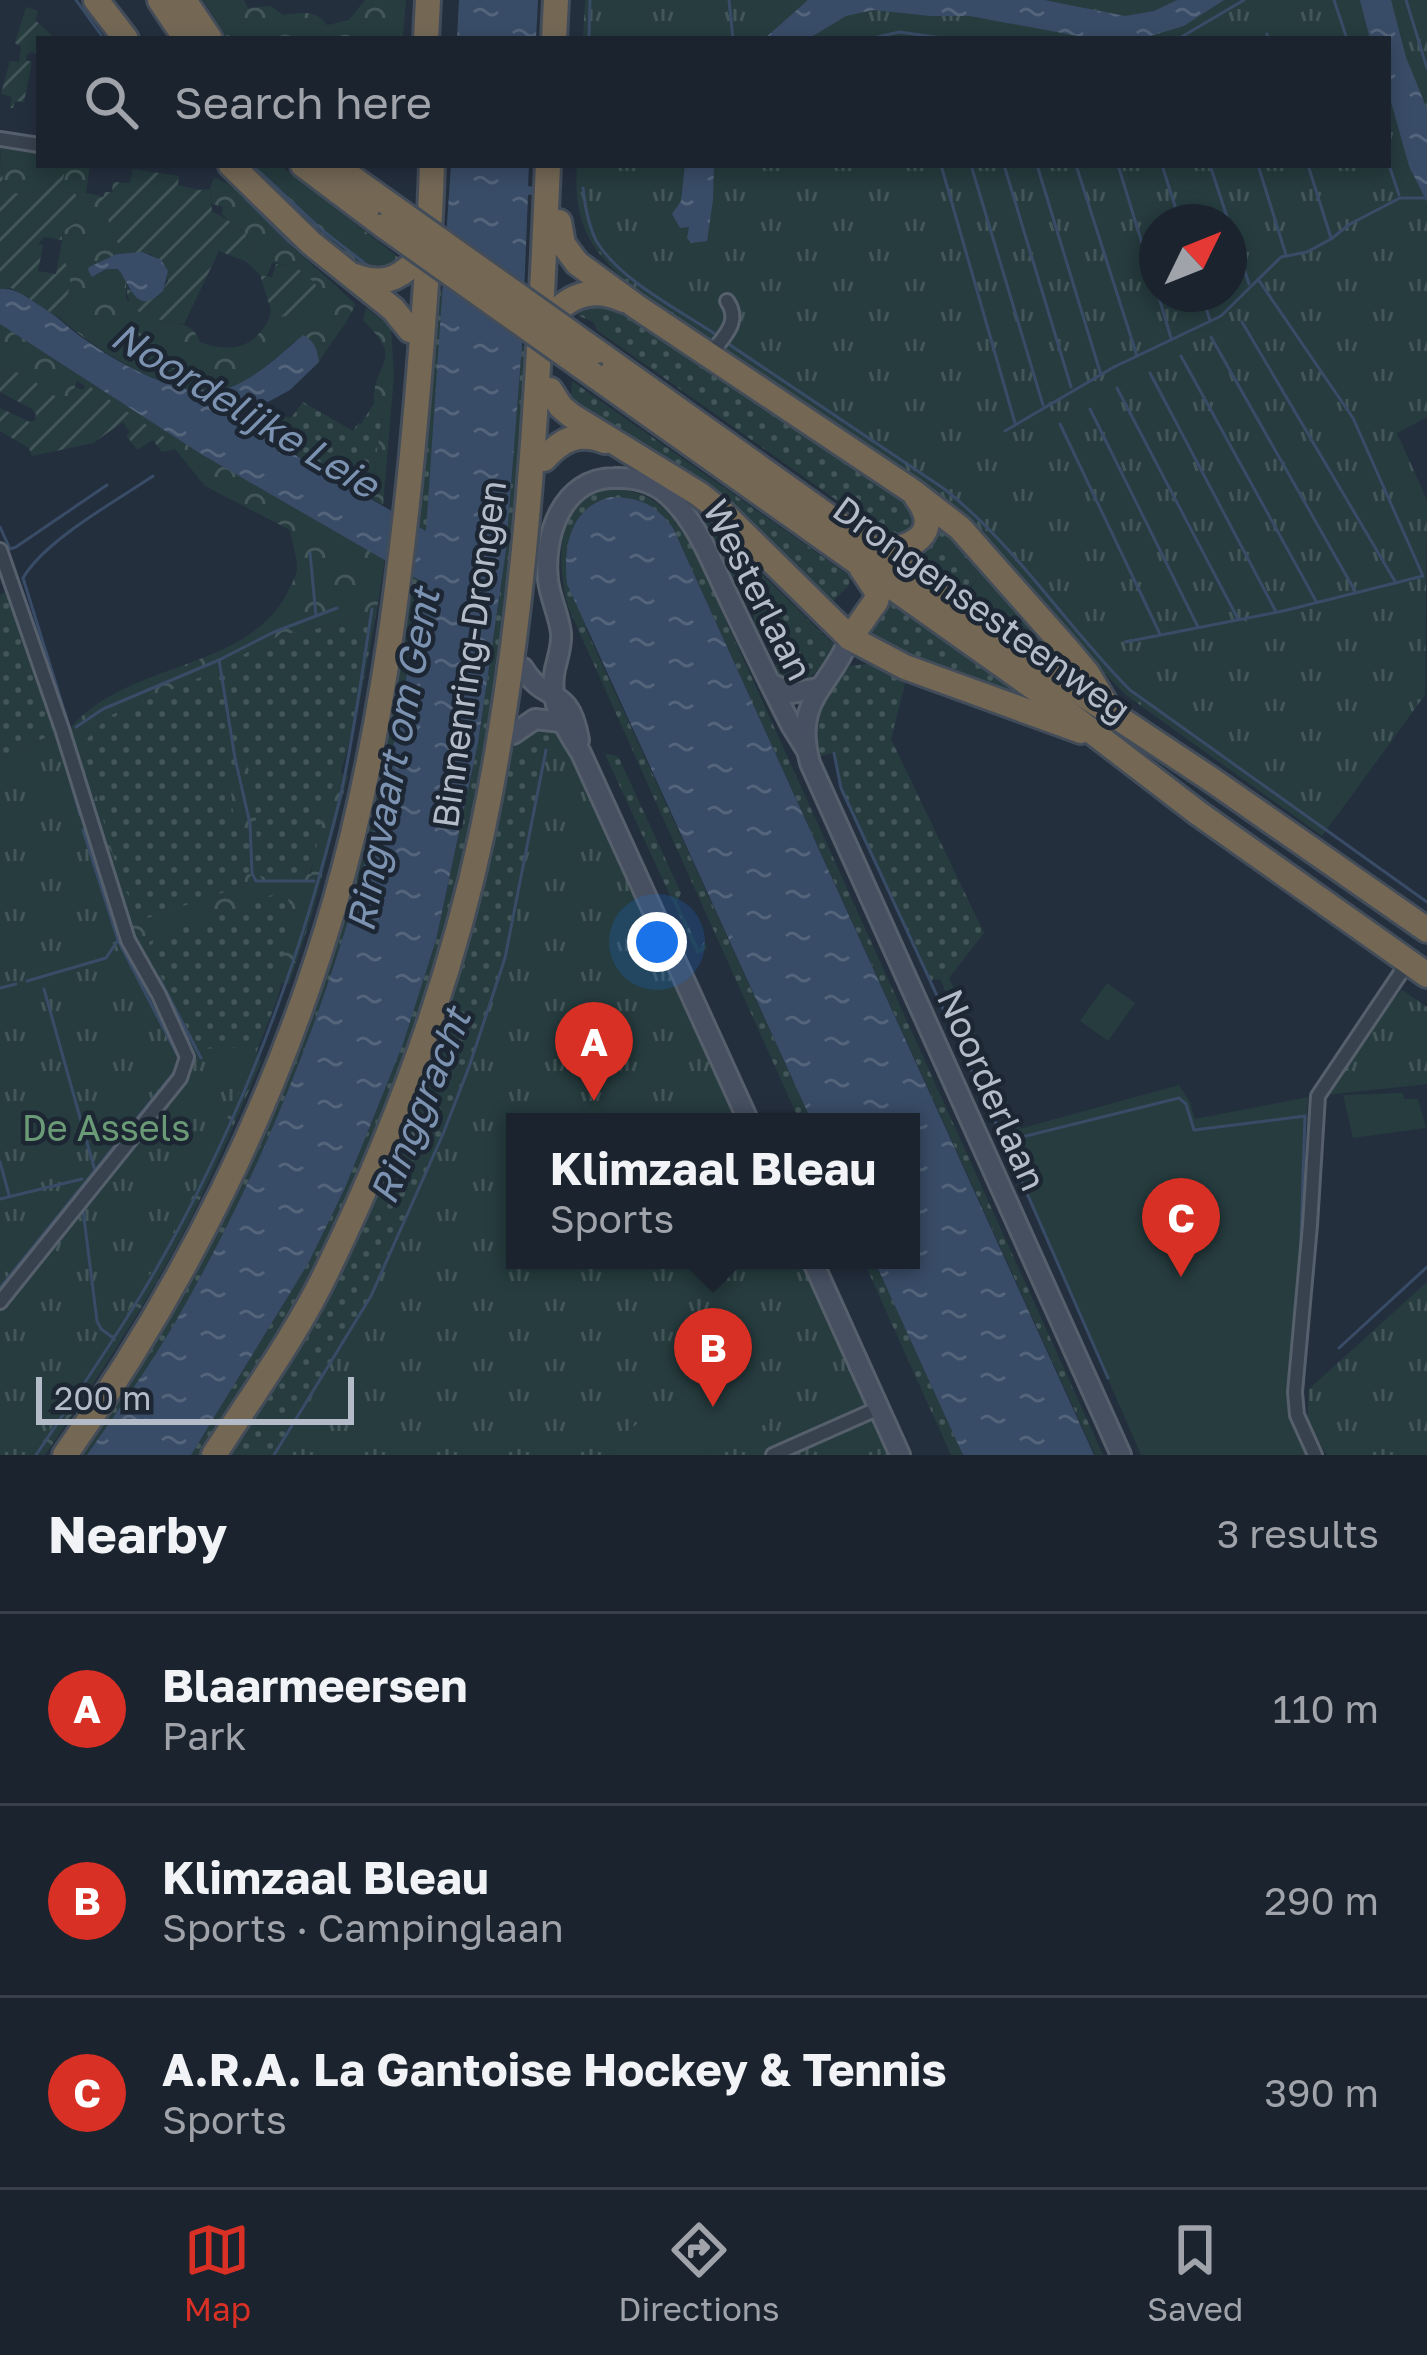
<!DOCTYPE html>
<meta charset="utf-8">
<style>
:root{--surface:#1b232e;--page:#242b36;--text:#f1f3f6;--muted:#a0a4aa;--line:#39404a;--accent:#d93025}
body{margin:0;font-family:"Golos Text",sans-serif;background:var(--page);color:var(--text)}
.compass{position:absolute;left:1139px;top:204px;width:108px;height:108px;border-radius:50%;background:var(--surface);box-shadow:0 6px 18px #0003;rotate:47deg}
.scale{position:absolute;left:36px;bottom:30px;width:318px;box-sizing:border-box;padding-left:12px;border:6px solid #b4bcc9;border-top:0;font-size:33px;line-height:42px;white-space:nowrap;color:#b4bcc9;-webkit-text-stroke:9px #1d2633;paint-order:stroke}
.you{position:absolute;left:657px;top:942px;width:42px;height:42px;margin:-30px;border:9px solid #fff;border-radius:50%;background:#1a73e8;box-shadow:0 0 0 18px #1a73e833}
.badge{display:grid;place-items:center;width:78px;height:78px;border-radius:50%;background:var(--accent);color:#fff;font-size:39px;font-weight:700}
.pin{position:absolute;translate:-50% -99px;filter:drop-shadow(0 3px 6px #0008)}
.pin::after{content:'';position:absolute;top:63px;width:42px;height:36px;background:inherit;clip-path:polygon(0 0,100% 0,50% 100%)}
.popup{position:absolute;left:506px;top:1113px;width:414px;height:156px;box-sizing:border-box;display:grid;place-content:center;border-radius:0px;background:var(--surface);filter:drop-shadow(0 3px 9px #0005);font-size:39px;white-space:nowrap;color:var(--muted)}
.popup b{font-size:45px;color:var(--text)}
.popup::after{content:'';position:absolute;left:50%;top:100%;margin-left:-24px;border:24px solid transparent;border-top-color:var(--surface)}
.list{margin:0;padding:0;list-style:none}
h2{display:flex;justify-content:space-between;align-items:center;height:156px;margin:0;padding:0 48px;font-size:51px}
h2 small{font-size:39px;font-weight:400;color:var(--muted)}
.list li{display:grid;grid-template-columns:78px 1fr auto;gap:36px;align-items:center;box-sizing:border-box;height:192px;padding:0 48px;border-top:3px solid var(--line)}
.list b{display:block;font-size:45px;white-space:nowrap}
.list p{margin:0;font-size:39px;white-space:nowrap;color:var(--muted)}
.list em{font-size:39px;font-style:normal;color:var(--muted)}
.icon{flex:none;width:66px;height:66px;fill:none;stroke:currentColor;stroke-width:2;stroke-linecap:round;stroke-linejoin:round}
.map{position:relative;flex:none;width:1427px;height:1455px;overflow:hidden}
.search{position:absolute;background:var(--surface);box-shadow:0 6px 18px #0003;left:36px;right:36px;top:36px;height:132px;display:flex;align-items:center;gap:30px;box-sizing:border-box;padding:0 42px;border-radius:0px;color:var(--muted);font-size:45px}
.sheet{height:732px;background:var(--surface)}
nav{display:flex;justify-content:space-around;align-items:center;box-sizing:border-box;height:168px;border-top:3px solid var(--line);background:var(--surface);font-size:33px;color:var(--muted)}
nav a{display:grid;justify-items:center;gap:6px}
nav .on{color:var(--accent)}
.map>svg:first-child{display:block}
.grass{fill:url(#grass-dots)}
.forest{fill:url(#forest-crowns)}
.park{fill:url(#park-tufts);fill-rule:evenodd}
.garden{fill:url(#garden-furrows)}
.pitch{fill:#263c3f}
.water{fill:url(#water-ripples)}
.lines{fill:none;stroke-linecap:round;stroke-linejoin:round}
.stream{stroke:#394c67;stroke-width:3}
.street-casing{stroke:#565f6c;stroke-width:18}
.secondary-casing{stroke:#565f6c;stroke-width:24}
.highway-casing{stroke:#434c59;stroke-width:30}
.street{stroke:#38414e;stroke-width:12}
.secondary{stroke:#465061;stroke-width:18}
.highway{stroke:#746855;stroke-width:24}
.highway-bridge-casing{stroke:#434c59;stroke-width:30;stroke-linecap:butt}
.highway-bridge{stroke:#746855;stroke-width:24}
.labels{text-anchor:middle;stroke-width:9;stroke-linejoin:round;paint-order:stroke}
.street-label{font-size:36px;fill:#b4bcc9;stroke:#1d2633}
.park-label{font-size:36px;fill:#6b9a76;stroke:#1d2633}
.water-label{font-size:39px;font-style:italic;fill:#7c92b1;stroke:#1d2633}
</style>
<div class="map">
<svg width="1427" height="1455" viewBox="0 0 1427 1455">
<defs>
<pattern id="grass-dots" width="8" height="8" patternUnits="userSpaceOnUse" patternTransform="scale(3)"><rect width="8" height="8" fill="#263c3f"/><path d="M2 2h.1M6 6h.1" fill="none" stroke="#435659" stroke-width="1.8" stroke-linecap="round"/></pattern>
<pattern id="forest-crowns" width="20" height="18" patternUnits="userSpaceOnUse" patternTransform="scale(3)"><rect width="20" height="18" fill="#263c3f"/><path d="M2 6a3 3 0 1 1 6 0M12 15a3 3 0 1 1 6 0" fill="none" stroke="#435659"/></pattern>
<pattern id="park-tufts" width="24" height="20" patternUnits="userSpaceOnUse" patternTransform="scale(3)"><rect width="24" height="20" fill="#263c3f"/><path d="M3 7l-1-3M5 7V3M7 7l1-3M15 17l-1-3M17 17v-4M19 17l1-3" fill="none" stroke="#435659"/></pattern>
<pattern id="garden-furrows" width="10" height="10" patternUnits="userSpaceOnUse" patternTransform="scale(3)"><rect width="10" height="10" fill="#263c3f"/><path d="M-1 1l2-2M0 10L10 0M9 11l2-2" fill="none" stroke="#435659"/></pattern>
<pattern id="water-ripples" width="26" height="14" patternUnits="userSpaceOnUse" patternTransform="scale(3)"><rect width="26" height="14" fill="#394c67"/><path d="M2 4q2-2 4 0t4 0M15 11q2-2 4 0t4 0" fill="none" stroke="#53647b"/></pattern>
</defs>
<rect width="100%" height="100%" fill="#242f3e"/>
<g class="grass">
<polygon points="434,284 443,291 427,531 413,523"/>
<polygon points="603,297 908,496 921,524 897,543 598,331 593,322 579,316 577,300"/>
<polygon points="522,345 533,354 492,745 514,747 518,737 527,727 558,727 582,774 546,750 505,958 469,1067 443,1134 371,1296 274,1455 191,1455 309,1262 345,1188 403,1044 436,940 478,743 506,550"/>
<polygon points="572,381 850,576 849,585 831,603 579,409 571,396"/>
<polygon points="303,402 353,431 358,423 361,424 374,403 383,408 371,498 268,439 281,416 291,418"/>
<path d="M611 489C655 492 665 507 690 541L1103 1455H1095L673 528 586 629 812 1122H800L568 607C557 564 553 498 611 489Z"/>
<path d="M682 503 714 527 834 645C819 669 799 706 773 669L783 658 767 628 756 633C748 612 764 590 743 575L725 579Z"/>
<polygon points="945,515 960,528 944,544 966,564 977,579 961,596 913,562"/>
<path d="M413 575 421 580C413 631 407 683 396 733 353 939 282 1136 177 1319 150 1366 118 1410 87 1455H76L313 998 406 583 411 585Z"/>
<polygon points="6,592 62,729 0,761 0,595"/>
<polygon points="892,603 1037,706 970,685 858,633 879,606"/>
<polygon points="376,615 356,721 302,900 278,997 255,1056 187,1057 128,940 74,738 106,713 247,643 257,651 279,635 354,622"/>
<path d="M867 664 906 679 891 739 984 933 949 978 1020 1128 1011 1131 940 979 931 980 841 788 834 753 820 756C812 721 826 691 850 666Z"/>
<polygon points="605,754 614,755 619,758 681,893 677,902 699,949 704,942 707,949 697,954"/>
<polygon points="863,1260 874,1260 963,1455 951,1455"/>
</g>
<g class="forest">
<path d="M203 0H244L248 8 271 6 283 15C300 13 316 9 327 25L349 20 365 0H406L403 35 391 39H228Z"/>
<path d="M0 148 39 154V165H57L52 186C38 194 17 198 4 188Z"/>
<path d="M66 165H90L86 193 104 197 101 203 122 253 89 267 93 277 106 269H118L126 281V299C134 304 142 312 150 316 170 326 192 318 200 342 231 353 253 349 269 319L304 313 285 264 272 263 267 276 260 275 247 262 252 241C245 230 232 225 222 214L223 207 212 204 210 189 214 177C239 185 265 221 285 240 308 262 333 282 355 304 351 319 328 346 319 362L317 351 303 335C281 353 255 379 227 389 181 405 94 349 61 319 66 297 79 272 59 257L64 230 75 223 81 212 62 185Z"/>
<polygon points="249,165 280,165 398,257 399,261 379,271 364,267 320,233"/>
<path d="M366 308 391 327 394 376 383 505 371 498 383 409 374 403C373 358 407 364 363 320Z"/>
<path d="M0 324 201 454 385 558 376 615 354 622 279 635 257 652 253 649 215 671 109 716 82 744 122 887C132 896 132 910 139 921L239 887 247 874 265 877 311 874 323 814 337 772 348 776 312 914 289 984 275 981C283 953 300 919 285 892L248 901 228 912 173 929 149 942 150 955 193 1039 195 1049 254 1047 261 1062C239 1114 217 1165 192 1216 150 1299 98 1378 45 1455H33L197 1094 131 941 68 731C126 658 253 674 291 585 294 579 297 574 297 568 297 556 292 542 290 530L205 486 166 438 77 381 72 395 62 401 9 369 0 372Z"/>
<polygon points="948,532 1067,649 1062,667 995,621 1000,615 990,608 985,613 961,596 963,590 971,587 977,579 966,564 944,544"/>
<path d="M246 765 254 778 257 844C228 833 233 801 230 774Z"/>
</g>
<g class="park">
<path d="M585 0H1427V417L1397 433 1427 500 1425 695 1322 836 1126 695C1061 630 1011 551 939 494L635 289C591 252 573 225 577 165H1388V39H583ZM1157 222H1229V294H1157Z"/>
<polygon points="62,729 128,940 187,1057 255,1056 191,1199 139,1295 34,1455 0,1455 0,761"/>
<polygon points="555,746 567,749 573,757 741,1122 515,1122 515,1260 804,1260 892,1455 274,1455 371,1296 443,1134 470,1067 505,958 546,750"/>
<polygon points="1402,990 1427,1007 1427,1084 1325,1095 1383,1011"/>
<polygon points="1427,1282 1427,1455 1327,1455 1307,1423 1309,1389"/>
</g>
<g class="garden">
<polygon points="26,7 38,11 35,20 56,39 39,39 39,54 31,52 27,55 26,60 32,62 24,102 15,101 13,108 10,108 12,97 1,94 10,61 19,62 21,47 15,43"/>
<path d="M0 154 4 188C17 198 38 194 52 186L57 165H66L62 185C79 192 90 209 73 224 70 226 66 227 64 230 62 233 62 237 62 240L44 237 38 244 43 245 38 271 56 274 59 257C80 272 66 297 61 319L11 288 0 289Z"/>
<path d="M133 169 179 176 178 185 199 190 210 189 212 212C223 215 246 232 252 241L247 262 219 251 184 324C153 318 126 319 126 281L129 290 158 297 168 281 151 254 122 253 101 203 105 192H112L113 182 130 183Z"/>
<path d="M276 264C297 264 307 274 319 289L315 306 304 313 269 319 271 310 260 275 272 277Z"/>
<polygon points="9,369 28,377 62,401 72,395 76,387 83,390 86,384 166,438 176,449 162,452 153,440 137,450 126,435 130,432 123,422 93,443 32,456 29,448 0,431 0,408 30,422 35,420 36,414 32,409 0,392 0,372"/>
</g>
<g class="pitch">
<polygon points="1107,983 1135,1003 1108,1041 1080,1021"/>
<polygon points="1179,1085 1190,1102 1195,1119 1308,1097 1291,1412 1311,1455 1141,1455 1001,1134"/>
<polygon points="1403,1093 1404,1099 1418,1099 1426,1128 1353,1138 1343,1095"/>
<polygon points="749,1376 770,1422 700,1455 608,1455 620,1441 633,1433 631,1428 687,1392 697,1389 718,1390"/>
</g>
<g class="water">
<polygon points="459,0 538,0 536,39 457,39"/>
<polygon points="808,0 1044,0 1125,16 1154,11 1177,0 1224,0 1184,26 1140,39 1094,39 970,16 930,16 874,10 846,16 808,39 764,39"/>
<polygon points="1360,0 1391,0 1406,57 1427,109 1427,202 1409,166 1388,91 1388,39 1370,39"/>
<path d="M451 165H529L528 186 535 187V194L528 195 522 345 506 550 478 743 436 940 403 1044 345 1188 309 1262 191 1455H87C118 1410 150 1366 177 1319 282 1136 353 939 396 733 407 683 413 631 421 581L201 454 0 324V289C16 287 28 299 42 307 59 317 71 331 87 341 119 364 187 402 226 389 254 380 281 354 303 335 315 341 317 349 319 362L290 390 255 409 249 415V423L257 433 426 531Z"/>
<polygon points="685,165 714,165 713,200 707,241 691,243 687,238 689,227 680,228 672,214 681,201"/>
<path d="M142 252 161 260 168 271 163 291C136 317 132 287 118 269H106L92 277 88 270 89 267 117 254Z"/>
<path d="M611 497C640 497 656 505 673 528L1094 1455H963L874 1260H911V1122H812L567 584C563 547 570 507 611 497Z"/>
</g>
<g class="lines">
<g class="stream">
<polyline points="76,0 104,39"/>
<polyline points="729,0 733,39"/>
<polyline points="1334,0 1347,39"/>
<polyline points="1406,0 1427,68"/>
<polyline points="1267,34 1268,39"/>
<polyline points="589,39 590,0"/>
<polyline points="869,39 899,32 950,39"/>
<polyline points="1178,39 1244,0"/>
<polyline points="1388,162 1399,195"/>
<polyline points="252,165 323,231 367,265"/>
<polyline points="941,165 1015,423"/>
<polyline points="971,165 1043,405"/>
<polyline points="1004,165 1071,387"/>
<polyline points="1037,165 1101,375"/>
<polyline points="1076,165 1137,356"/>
<polyline points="1118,165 1157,292"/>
<polyline points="1162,165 1180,222"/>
<polyline points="1210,165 1228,220"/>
<polyline points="1258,165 1286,255"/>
<polyline points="1308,165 1331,238"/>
<path d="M583 188C585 206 588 226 597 242 620 280 679 310 715 334"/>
<polyline points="246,199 288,241 358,298"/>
<polyline points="1229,223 1249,284"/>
<polyline points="1158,294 1171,338"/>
<polyline points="1202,294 1210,321"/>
<polyline points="369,306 386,321"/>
<polyline points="1242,322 1396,583"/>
<polyline points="1211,337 1355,591"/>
<path d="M730 345 943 488C1016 545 1065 625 1130 690L1427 902"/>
<polyline points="1181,356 1316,601"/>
<polyline points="1150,373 1275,610"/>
<polyline points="1117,388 1238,619"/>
<polyline points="1090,409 1198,627"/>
<polyline points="1060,424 1160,634"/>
<polyline points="1005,431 1114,367 1221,316 1281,257 1307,252 1331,239 1350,224 1400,198 1427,198"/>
<polyline points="0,527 10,549 16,547 107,485"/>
<polyline points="310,553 316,616"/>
<polyline points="0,571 5,583"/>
<polyline points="1125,642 1283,611 1423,576 1353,418 1258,279"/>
<polyline points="46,702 55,729"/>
<polyline points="76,727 103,709 219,660"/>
<polyline points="59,740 80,815"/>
<polyline points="834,753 841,788 1001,1134 1108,1378"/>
<polyline points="83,830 118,940 181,1062"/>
<polyline points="314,881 256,881 252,873 250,824 235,758 219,660 274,632 337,608"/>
<path d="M130 923 23 578C45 540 116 501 153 476"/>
<polyline points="159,978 201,1058"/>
<polyline points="27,981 106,958 118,940"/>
<polyline points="0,988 16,984"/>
<polyline points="44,989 95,1171"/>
<polyline points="1006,1141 1179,1098 1186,1104 1194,1130 1305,1116 1300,1271"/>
<polyline points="0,1162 9,1195"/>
<polyline points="0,1199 82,1179"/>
<polyline points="83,1210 97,1321 101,1329 112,1337"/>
<polyline points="0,1288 176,1070"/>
<polyline points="1339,1348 1427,1267"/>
<polyline points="1303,1412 1321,1455"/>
<path d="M36 1455C72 1402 108 1349 141 1295 233 1142 298 971 340 798 354 736 362 672 372 609"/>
<polyline points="274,1455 371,1296 443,1134 469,1067 505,958 546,750"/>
</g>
<defs>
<g id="street">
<polyline points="0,139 39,145"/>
<path d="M710 355C723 337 742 322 727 301"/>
<polyline points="0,550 62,729 128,940 159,995 187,1057 180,1078 0,1302"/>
<polyline points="773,1455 879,1408"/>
<polyline points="1315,1455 1297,1415 1295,1392 1310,1225 1318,1096 1408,962"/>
</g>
<g id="secondary">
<path d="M850 638C829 689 793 699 810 763L1121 1455"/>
<path d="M523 668C546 706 569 682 579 740"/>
<polyline points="770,683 792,693 818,688"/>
<polyline points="513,734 535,719 561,722"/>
<path d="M749 1122 581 753C564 726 548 703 555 669 558 657 562 645 561 633 559 615 550 598 548 580 543 536 562 478 614 478 636 477 657 483 672 499 698 525 711 561 727 594 748 638 769 682 791 725L807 751"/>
<polyline points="812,1260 900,1455"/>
</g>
<g id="highway">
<polyline points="96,0 126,39"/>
<polyline points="160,0 186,39"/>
<polyline points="184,0 210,39"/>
<polyline points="426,39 428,0"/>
<polyline points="554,39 556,0"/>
<polyline points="231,165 311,243 393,309 410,330"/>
<polyline points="303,165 384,226"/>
<polyline points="334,165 386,202"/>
<polyline points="559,222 563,244 577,263 637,307 912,491 960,528 1067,649 1087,673 1108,708"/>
<path d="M355 276C381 285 397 281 416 261"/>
<path d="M555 313C574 292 598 288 624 300"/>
<polyline points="596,351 1016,650 1212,780 1427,930"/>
<polyline points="595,376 1047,697 1198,813 1427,975"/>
<polyline points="550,390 561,407 572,416 699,494 723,513 850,638 905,667 1081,731"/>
<path d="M544 459C562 439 579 431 605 441"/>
<path d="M877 550C910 551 944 534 917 498"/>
<polyline points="850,638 876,601 878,593 862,569"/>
<path d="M65 1455C184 1288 278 1099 335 902 377 756 397 606 412 455 421 359 429 262 432 165"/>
<path d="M214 1455C253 1394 297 1334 328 1269 395 1131 450 983 482 833 528 614 538 388 548 165"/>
</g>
</defs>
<use href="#street" class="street-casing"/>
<use href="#secondary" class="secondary-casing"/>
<use href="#highway" class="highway-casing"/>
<use href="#street" class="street"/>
<use href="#secondary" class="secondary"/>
<use href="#highway" class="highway"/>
<defs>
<g id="highway-bridge">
<polyline points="386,202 596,351"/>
<polyline points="384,226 595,376"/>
</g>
</defs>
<use href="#highway-bridge" class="highway-bridge-casing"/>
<use href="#highway-bridge" class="highway-bridge"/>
</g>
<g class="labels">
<g class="street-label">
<text transform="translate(758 590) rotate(63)" y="13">Westerlaan</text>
<text transform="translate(982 609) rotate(36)" y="13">Drongensesteenweg</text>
<text transform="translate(469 654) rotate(-82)" y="13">Binnenring-Drongen</text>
<text transform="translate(992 1090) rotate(66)" y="13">Noorderlaan</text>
</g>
<g class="park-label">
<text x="106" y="1141">De Assels</text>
</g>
<g class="water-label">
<text transform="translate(245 410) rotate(31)" y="14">Noordelijke Leie</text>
<text transform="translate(393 760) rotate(-79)" y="14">Ringvaart om Gent</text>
<text transform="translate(420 1106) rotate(-68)" y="14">Ringgracht</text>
</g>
</g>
</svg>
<svg class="compass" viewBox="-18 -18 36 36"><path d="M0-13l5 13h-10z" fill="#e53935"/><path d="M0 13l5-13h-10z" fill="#a0a4aa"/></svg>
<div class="scale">200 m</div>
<div class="you"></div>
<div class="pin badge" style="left:594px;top:1101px">A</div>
<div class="pin badge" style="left:713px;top:1407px">B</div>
<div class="popup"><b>Klimzaal Bleau</b>Sports</div>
<div class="pin badge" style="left:1181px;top:1277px">C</div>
<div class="search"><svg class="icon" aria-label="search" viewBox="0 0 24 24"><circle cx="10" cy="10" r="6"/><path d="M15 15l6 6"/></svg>Search here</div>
</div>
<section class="sheet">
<h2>Nearby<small>3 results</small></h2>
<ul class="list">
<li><span class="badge">A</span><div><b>Blaarmeersen</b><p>Park</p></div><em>110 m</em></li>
<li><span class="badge">B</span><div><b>Klimzaal Bleau</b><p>Sports · Campinglaan</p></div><em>290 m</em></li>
<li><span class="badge">C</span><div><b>A.R.A. La Gantoise Hockey &amp; Tennis</b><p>Sports</p></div><em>390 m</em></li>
</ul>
</section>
<nav>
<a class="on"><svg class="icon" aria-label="map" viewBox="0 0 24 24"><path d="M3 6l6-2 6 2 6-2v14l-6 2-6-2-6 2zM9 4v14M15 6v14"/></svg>Map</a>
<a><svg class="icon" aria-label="directions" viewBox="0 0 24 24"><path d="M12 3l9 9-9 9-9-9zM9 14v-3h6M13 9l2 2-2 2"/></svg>Directions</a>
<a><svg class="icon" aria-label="saved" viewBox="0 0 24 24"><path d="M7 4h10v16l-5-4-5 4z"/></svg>Saved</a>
</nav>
